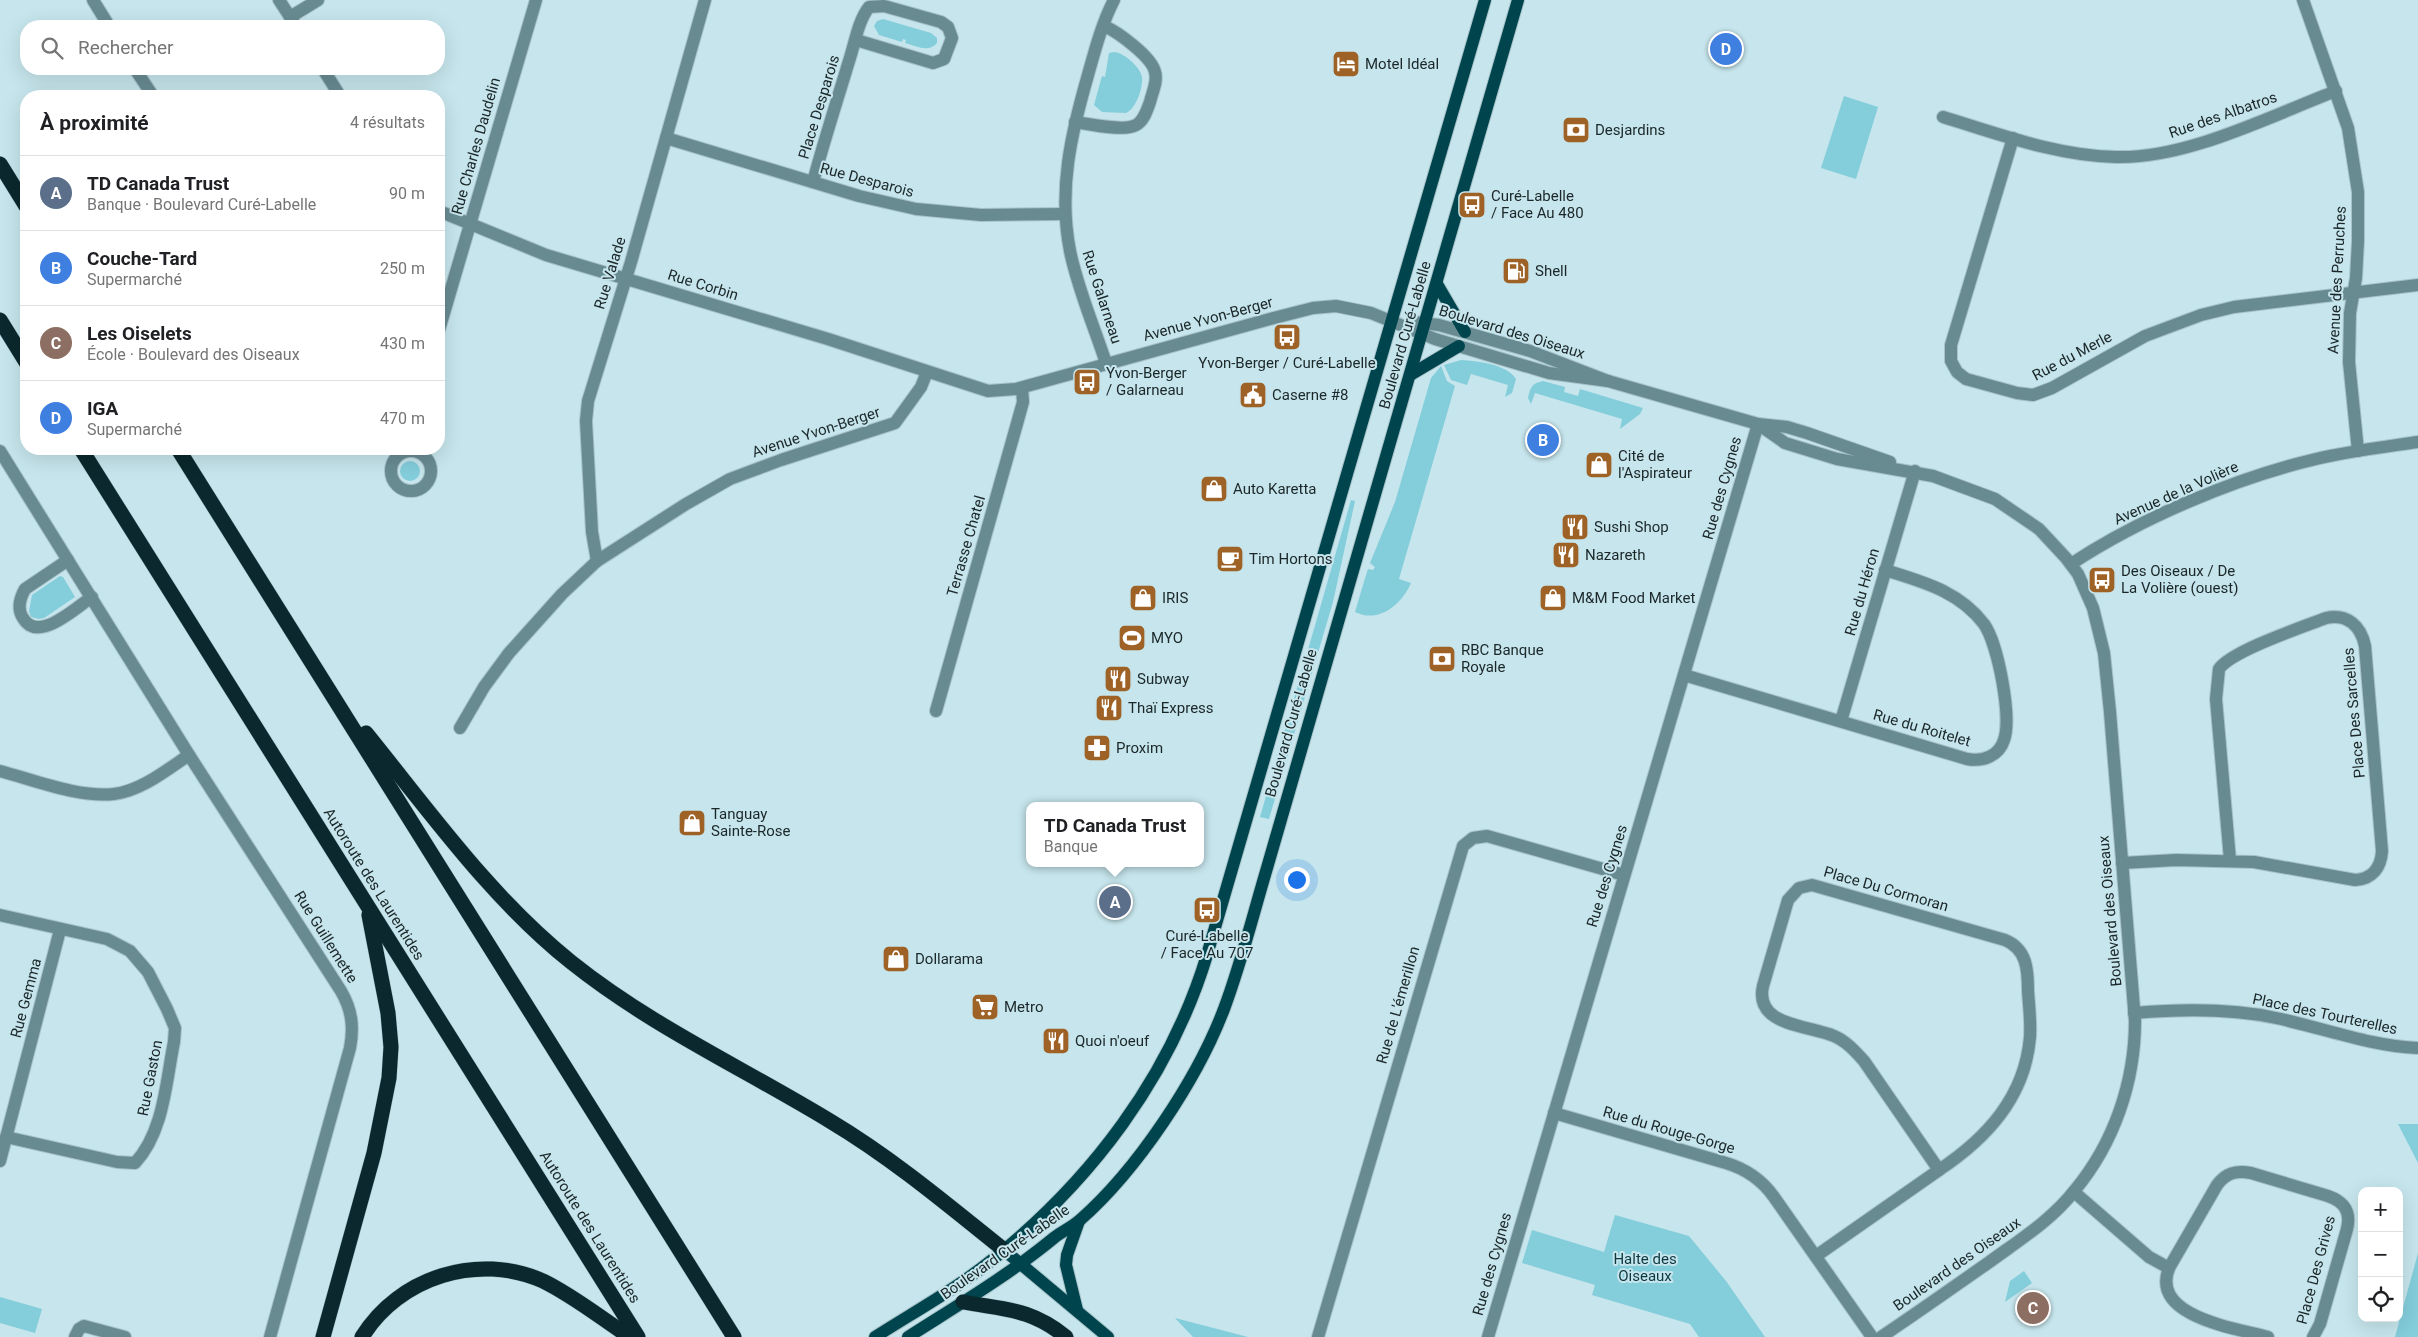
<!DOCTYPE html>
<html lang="fr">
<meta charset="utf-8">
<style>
:root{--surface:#fff;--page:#f6f6f6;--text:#202124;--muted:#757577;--line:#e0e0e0;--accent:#111827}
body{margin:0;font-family:Roboto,sans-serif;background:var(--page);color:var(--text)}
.controls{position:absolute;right:15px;bottom:15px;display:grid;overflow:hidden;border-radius:10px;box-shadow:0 5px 20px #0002}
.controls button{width:45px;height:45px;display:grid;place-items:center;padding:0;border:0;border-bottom:1px solid var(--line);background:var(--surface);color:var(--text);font:25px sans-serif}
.you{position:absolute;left:1296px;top:879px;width:18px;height:18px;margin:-12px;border:4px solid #fff;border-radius:50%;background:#1a73e8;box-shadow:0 0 0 8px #1a73e833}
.badge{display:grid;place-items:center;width:32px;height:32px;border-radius:50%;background:var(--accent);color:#fff;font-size:16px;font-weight:700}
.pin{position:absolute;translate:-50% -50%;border:2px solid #fff;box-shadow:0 1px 5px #0006}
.popup{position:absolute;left:1026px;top:802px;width:178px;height:65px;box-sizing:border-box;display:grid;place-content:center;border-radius:10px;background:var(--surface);filter:drop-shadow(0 1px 4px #0005);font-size:16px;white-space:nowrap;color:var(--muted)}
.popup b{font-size:19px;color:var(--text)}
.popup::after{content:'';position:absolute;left:50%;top:100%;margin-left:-10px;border:10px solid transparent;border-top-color:var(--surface)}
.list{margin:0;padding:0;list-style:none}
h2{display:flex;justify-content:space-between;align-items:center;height:65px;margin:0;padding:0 20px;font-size:21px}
h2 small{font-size:16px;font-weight:400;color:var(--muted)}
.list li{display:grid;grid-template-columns:32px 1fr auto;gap:15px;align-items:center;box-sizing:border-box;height:75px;padding:0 20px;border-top:1px solid var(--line)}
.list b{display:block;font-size:19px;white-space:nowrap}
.list p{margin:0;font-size:16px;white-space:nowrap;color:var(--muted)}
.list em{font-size:16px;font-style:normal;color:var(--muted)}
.icon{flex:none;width:28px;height:28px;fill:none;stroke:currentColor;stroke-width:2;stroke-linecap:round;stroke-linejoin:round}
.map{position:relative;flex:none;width:2418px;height:1337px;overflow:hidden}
.search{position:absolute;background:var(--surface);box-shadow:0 5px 20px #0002;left:20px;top:20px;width:425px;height:55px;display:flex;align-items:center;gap:12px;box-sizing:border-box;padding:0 18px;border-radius:20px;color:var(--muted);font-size:19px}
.panel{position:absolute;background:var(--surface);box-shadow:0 5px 20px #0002;left:20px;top:90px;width:425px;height:365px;border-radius:20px}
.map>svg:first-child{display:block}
.green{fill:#84cddb}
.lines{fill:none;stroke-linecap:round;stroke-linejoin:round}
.minor-casing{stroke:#a7c3c9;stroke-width:14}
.major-casing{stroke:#a7c3c9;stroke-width:14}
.highway-casing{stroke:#a7c3c9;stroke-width:16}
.minor{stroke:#688b92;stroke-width:12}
.major{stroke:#00444e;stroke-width:12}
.highway{stroke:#0a282d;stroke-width:15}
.labels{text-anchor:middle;stroke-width:4;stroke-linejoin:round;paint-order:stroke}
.poi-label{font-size:15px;fill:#1b2729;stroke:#c6e5ec;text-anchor:start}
.street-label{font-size:15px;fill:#1b2729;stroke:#c6e5ec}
.park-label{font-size:15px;fill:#0c3840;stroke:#c6e5ec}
</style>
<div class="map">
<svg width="2418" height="1337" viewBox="0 0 2418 1337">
<rect width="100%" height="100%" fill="#c6e5ec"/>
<g class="green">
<path d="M883 19 931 33 937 38V43C929 53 916 46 905 43L906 40 903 39 902 42 879 35 874 26 877 21Z"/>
<path d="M1114 52C1123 52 1142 68 1142 78 1143 88 1136 109 1126 113L1102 112 1094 105 1102 76 1105 77 1109 53Z"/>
<polygon points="1844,96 1878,107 1856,179 1821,168"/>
<path d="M1461 360C1476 361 1507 364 1516 379L1512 393 1505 397 1508 385 1471 374 1467 385 1451 380 1444 365Z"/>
<path d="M1441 366 1447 381 1455 386 1399 579 1411 583C1402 604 1379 624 1355 612L1366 575 1368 569 1373 570 1375 567 1370 563 1395 502 1431 378Z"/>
<path d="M1543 381 1565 387 1564 392 1578 396 1580 389 1643 408 1640 414 1620 429 1622 419 1535 393 1531 404 1528 398C1530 388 1532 383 1543 381Z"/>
<circle cx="410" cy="471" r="10"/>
<polygon points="1351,500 1355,501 1333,602 1269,819 1260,817"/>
<polygon points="60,576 63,577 75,597 44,618 39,619 31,617 29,611 32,595"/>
<polygon points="2398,1124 2418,1124 2418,1163"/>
<polygon points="1615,1215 1689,1236 1726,1281 1765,1337 1699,1337 1690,1324 1592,1295 1595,1285 1522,1263 1532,1230 1604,1252"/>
<polygon points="2418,1253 2418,1337 2395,1337"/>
<polygon points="2024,1271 2032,1283 2005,1302 2010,1281"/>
<polygon points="0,1297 42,1309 35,1333 0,1323"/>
<polygon points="1175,1318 1248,1337 1193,1337"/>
</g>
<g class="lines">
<defs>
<g id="minor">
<polyline points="93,0 109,26"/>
<polyline points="279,0 296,26"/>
<polyline points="2303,0 2348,128 2358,192 2358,241 2356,278 2350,313 2349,362 2358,451"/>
<polyline points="290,17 318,0"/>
<polyline points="135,69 153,96"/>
<polyline points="323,69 340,96"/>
<path d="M1943 117C1999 134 2057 156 2116 157 2187 159 2270 116 2336 91"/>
<path d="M1075 122C1089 124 1124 132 1136 125 1144 121 1147 110 1150 102 1152 93 1158 81 1155 72 1152 57 1118 32 1104 26"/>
<polyline points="666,138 859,196 916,209 981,215 1065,214"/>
<polyline points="2013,138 1951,345 1951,361 1957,372 1966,379 2017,393 2033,395 2052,388 2145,336 2201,315 2234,307 2418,285"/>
<path d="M813 182C824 141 837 101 849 61 855 43 858 21 869 7L884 6 941 22 948 27 952 38 944 59 933 63 856 40"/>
<polyline points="439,211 546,255 828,339 988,391 1016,389 1270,319 1313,308 1336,306 1371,313 1435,339 1549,373 1608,381"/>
<polyline points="1414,322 1439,325 1530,351 1608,381 1758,424 1787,427 1807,433 1890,462"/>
<polyline points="439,330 536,0"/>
<path d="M1106 363C1094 326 1078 290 1070 251 1058 190 1071 134 1088 75 1095 50 1102 23 1114 0"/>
<path d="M1758 424 1785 443 1837 459 1933 476 1995 499 2039 529 2066 558 2078 574 2093 608 2104 653 2110 712 2135 1021C2135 1082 2114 1143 2075 1190 2052 1220 2018 1241 1988 1263 1952 1288 1917 1313 1881 1337"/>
<path d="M0 451 189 755 341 991C352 1010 354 1027 350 1048L270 1337"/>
<circle cx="411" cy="471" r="20"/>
<path d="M68 560 25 589C20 598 17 609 23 618 38 644 75 608 92 597"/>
<polyline points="597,561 592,532 586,421 588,401 631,262 705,0"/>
<path d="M2071 564C2141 518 2235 478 2316 459 2350 451 2384 447 2418 442"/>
<path d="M1684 675 1967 759C1983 762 1999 756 2004 740 2012 717 1998 644 1984 624 1959 591 1923 582 1885 570"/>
<polyline points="936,711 1018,420 1023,402 1022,388"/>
<polyline points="1841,721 1915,471"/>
<polyline points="460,728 484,687 509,653 562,594 597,561 686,504 730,479 781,460 895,423 921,387 927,372"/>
<path d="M0 771C34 780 79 798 114 794 141 791 168 769 189 755"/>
<path d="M2122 863 2176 860 2254 862 2355 880C2373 879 2381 867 2382 851L2365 646C2361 626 2347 613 2326 618 2303 627 2231 651 2219 669L2216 699 2230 860"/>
<path d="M1812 885 2005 940C2027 949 2028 970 2028 991 2029 1006 2031 1022 2030 1037 2025 1097 1987 1138 1939 1170L1864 1061C1855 1051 1846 1041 1834 1036 1808 1025 1754 1026 1763 986L1788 900 1799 888Z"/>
<path d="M0 915 107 939 130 951 148 972 167 1009 175 1028 174 1042C166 1081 164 1132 135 1163L117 1162 6 1137"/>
<path d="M2134 1013C2181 1009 2230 1008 2276 1018 2324 1028 2369 1046 2418 1048"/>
<path d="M1554 1113 1726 1163C1746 1169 1762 1180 1774 1197L1872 1337"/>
<polyline points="0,1161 60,930"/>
<polyline points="2074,1192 2149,1257 2169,1268"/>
<polyline points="1816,1256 1939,1170"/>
<polyline points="75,1337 79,1329 84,1326 125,1337"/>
<polyline points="1318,1337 1463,846 1473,838 1487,836 1624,875"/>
<polyline points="1488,1337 1758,424"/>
<path d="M2268 1337C2236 1328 2150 1317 2169 1268L2217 1185C2226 1173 2236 1170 2251 1173L2328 1196C2345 1202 2351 1212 2347 1229L2320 1324 2313 1337"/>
</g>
<g id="major">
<polyline points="1437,284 1465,332"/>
<polyline points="1410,375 1459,346"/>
<polyline points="1004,1250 1108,1337"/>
<polyline points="1077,1310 1066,1265 1067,1255 1079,1221"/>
<path d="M875 1337C914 1312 956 1289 992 1260 1091 1181 1170 1077 1207 955L1485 0"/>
<path d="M908 1337C958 1305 1009 1275 1055 1237 1063 1231 1072 1227 1080 1220 1137 1170 1197 1080 1224 1009 1241 964 1253 915 1267 868L1518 0"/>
</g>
<g id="highway">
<polyline points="0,164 26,206"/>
<polyline points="0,320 26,362"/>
<polyline points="81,449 638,1337"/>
<polyline points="178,449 734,1337"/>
<path d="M366 733C430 812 491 898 571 962 651 1026 743 1068 830 1121 892 1158 948 1205 1004 1250"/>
<path d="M963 1302C1005 1310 1030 1308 1066 1337"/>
<polyline points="323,1337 374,1153 389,1078 391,1047 388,1013 369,915"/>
<path d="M362 1337C399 1277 478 1252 543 1281 574 1296 602 1319 630 1337"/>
</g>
</defs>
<use href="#minor" class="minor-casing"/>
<use href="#major" class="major-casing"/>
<use href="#highway" class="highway-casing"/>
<use href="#minor" class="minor"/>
<use href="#major" class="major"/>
<use href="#highway" class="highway"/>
</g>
<defs>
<symbol id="hotel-square" viewBox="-11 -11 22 22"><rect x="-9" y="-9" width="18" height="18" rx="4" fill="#9f6226" stroke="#c6e5ec"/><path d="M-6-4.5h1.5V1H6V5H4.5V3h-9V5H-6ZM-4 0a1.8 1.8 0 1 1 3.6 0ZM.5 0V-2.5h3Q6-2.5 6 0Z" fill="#fff"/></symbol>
<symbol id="bank-square" viewBox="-11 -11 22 22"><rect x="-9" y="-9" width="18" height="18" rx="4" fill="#9f6226" stroke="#c6e5ec"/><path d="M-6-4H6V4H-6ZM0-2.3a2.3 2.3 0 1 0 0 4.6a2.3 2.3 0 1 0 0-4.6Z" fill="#fff"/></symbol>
<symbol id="bus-square" viewBox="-11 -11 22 22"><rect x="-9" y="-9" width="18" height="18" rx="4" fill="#9f6226" stroke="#c6e5ec"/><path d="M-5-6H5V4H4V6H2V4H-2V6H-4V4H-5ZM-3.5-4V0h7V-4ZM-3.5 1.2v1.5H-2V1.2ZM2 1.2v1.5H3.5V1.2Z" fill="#fff"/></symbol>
<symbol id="fuel-square" viewBox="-11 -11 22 22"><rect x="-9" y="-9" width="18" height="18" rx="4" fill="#9f6226" stroke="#c6e5ec"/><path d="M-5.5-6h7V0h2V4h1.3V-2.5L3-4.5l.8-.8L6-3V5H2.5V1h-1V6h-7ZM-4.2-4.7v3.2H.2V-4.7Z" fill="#fff"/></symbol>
<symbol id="civic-square" viewBox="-11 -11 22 22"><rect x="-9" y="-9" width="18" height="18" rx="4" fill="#9f6226" stroke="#c6e5ec"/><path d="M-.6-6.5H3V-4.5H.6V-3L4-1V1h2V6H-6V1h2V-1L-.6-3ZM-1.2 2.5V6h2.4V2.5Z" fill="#fff"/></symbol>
<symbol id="shop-square" viewBox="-11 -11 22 22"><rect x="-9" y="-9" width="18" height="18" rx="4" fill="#9f6226" stroke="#c6e5ec"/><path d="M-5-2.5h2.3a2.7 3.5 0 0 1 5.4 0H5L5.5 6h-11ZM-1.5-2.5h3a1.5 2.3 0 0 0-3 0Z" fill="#fff"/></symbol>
<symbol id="restaurant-square" viewBox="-11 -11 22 22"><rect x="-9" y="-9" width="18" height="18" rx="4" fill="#9f6226" stroke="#c6e5ec"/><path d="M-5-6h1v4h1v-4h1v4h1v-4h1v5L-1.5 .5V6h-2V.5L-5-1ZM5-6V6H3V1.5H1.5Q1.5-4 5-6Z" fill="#fff"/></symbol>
<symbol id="cafe-square" viewBox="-11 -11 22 22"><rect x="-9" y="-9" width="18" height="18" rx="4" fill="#9f6226" stroke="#c6e5ec"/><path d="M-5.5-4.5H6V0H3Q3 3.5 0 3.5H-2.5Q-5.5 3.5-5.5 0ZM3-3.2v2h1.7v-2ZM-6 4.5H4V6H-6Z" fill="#fff"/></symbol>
<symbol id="stadium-square" viewBox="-11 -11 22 22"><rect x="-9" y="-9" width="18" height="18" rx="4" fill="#9f6226" stroke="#c6e5ec"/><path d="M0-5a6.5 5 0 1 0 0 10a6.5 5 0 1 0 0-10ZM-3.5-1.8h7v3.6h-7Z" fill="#fff"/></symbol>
<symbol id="pharmacy-square" viewBox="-11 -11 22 22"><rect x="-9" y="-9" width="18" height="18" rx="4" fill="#9f6226" stroke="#c6e5ec"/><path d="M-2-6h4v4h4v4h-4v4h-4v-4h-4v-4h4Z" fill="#fff"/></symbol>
<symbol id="supermarket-square" viewBox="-11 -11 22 22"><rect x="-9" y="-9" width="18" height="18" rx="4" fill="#9f6226" stroke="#c6e5ec"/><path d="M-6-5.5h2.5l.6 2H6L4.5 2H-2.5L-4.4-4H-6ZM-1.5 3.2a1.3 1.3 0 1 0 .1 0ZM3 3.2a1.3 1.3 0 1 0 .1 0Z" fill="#fff"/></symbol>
</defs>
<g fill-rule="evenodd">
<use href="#hotel-square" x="1330" y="48" width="32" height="32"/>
<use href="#bank-square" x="1560" y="114" width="32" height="32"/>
<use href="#bus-square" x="1456" y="189" width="32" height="32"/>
<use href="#fuel-square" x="1500" y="255" width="32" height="32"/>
<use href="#bus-square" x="1271" y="321" width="32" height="32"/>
<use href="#bus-square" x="1071" y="366" width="32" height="32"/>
<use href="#civic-square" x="1237" y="379" width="32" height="32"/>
<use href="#shop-square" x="1583" y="449" width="32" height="32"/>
<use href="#shop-square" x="1198" y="473" width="32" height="32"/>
<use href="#restaurant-square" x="1559" y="511" width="32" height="32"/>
<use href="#restaurant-square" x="1550" y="539" width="32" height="32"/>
<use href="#cafe-square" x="1214" y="543" width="32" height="32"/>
<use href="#bus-square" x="2086" y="564" width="32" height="32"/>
<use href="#shop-square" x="1127" y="582" width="32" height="32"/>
<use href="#shop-square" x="1537" y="582" width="32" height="32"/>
<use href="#stadium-square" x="1116" y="622" width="32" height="32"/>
<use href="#bank-square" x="1426" y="643" width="32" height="32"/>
<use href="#restaurant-square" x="1102" y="663" width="32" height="32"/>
<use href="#restaurant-square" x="1093" y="692" width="32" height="32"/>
<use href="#pharmacy-square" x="1081" y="732" width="32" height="32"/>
<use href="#shop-square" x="676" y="807" width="32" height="32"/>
<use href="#bus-square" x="1191" y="894" width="32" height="32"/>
<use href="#shop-square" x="880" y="943" width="32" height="32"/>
<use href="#supermarket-square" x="969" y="991" width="32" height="32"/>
<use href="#restaurant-square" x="1040" y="1025" width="32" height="32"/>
</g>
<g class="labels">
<g class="poi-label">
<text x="1365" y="69">Motel Idéal</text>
<text x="1595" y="135">Desjardins</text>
<text x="1491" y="201">Curé-Labelle<tspan x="1491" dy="17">/ Face Au 480</tspan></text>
<text x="1535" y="276">Shell</text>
<text x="1287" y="368" text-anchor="middle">Yvon-Berger / Curé-Labelle</text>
<text x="1106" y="378">Yvon-Berger<tspan x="1106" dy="17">/ Galarneau</tspan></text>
<text x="1272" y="400">Caserne #8</text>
<text x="1618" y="461">Cité de<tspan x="1618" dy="17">l'Aspirateur</tspan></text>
<text x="1233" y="494">Auto Karetta</text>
<text x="1594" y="532">Sushi Shop</text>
<text x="1585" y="560">Nazareth</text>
<text x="1249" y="564">Tim Hortons</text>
<text x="2121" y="576">Des Oiseaux / De<tspan x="2121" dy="17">La Volière (ouest)</tspan></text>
<text x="1162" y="603">IRIS</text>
<text x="1572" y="603">M&amp;M Food Market</text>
<text x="1151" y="643">MYO</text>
<text x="1461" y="655">RBC Banque<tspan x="1461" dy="17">Royale</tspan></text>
<text x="1137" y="684">Subway</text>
<text x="1128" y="713">Thaï Express</text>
<text x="1116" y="753">Proxim</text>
<text x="711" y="819">Tanguay<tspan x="711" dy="17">Sainte-Rose</tspan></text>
<text x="1207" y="941" text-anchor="middle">Curé-Labelle<tspan x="1207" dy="17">/ Face Au 707</tspan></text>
<text x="915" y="964">Dollarama</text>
<text x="1004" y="1012">Metro</text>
<text x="1075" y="1046">Quoi n'oeuf</text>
</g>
<g class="street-label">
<text transform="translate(819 107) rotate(-73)" y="5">Place Desparois</text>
<text transform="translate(2223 115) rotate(-19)" y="5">Rue des Albatros</text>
<text transform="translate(476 146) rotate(-74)" y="5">Rue Charles Daudelin</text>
<text transform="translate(867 180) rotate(15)" y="5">Rue Desparois</text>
<text transform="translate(610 273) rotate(-73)" y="5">Rue Valade</text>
<text transform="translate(2337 280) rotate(-87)" y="5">Avenue des Perruches</text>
<text transform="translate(703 285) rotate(17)" y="5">Rue Corbin</text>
<text transform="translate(1102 297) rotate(72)" y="5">Rue Galarneau</text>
<text transform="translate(1208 319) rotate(-15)" y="5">Avenue Yvon-Berger</text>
<text transform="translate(1512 332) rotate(17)" y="5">Boulevard des Oiseaux</text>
<text transform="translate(1405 335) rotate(-74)" y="5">Boulevard Curé-Labelle</text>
<text transform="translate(2072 356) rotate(-28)" y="5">Rue du Merle</text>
<text transform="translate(816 432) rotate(-18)" y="5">Avenue Yvon-Berger</text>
<text transform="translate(1722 488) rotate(-74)" y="5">Rue des Cygnes</text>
<text transform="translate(2176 493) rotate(-24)" y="5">Avenue de la Volière</text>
<text transform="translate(966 546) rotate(-74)" y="5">Terrasse Chatel</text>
<text transform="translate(1862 592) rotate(-74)" y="5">Rue du Héron</text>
<text transform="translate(2354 713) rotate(-95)" y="5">Place Des Sarcelles</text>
<text transform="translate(1291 723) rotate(-74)" y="5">Boulevard Curé-Labelle</text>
<text transform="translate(1922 728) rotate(16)" y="5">Rue du Roitelet</text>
<text transform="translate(1607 876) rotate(-73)" y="5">Rue des Cygnes</text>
<text transform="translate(374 884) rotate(58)" y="5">Autoroute des Laurentides</text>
<text transform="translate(1886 889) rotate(16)" y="5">Place Du Cormoran</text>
<text transform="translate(2110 911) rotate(-95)" y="5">Boulevard des Oiseaux</text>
<text transform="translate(326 937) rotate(58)" y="5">Rue Guillemette</text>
<text transform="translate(26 998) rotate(-75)" y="5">Rue Gemma</text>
<text transform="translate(1398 1005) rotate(-74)" y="5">Rue de L'émerillon</text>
<text transform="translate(2325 1014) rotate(12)" y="5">Place des Tourterelles</text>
<text transform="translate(150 1078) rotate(-79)" y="5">Rue Gaston</text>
<text transform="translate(1669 1130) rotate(16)" y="5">Rue du Rouge-Gorge</text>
<text transform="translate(590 1227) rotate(58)" y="5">Autoroute des Laurentides</text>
<text transform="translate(1005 1252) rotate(-35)" y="5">Boulevard Curé-Labelle</text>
<text transform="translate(1492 1264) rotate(-74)" y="5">Rue des Cygnes</text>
<text transform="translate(1957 1264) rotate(-35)" y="5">Boulevard des Oiseaux</text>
<text transform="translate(2316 1270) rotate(-75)" y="5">Place Des Grives</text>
</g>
<g class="park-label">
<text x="1645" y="1264">Halte des<tspan x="1645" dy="17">Oiseaux</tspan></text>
</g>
</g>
</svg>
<div class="controls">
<button>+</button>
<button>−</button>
<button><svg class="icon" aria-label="locate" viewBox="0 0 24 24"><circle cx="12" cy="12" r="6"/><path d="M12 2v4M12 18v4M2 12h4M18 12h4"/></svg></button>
</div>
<div class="you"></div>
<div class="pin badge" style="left:1115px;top:902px;background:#5c6f8a">A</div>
<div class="popup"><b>TD Canada Trust</b>Banque</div>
<div class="pin badge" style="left:1543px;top:440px;background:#3f7fe0">B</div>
<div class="pin badge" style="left:2033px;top:1308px;background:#8d6e63">C</div>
<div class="pin badge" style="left:1726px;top:49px;background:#3f7fe0">D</div>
<div class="search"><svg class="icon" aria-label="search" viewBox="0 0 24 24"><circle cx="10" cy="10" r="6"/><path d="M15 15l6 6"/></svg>Rechercher</div>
<section class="panel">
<h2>À proximité<small>4 résultats</small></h2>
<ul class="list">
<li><span class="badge" style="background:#5c6f8a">A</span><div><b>TD Canada Trust</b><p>Banque · Boulevard Curé-Labelle</p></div><em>90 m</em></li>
<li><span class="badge" style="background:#3f7fe0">B</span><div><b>Couche-Tard</b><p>Supermarché</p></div><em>250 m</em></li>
<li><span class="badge" style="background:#8d6e63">C</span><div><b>Les Oiselets</b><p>École · Boulevard des Oiseaux</p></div><em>430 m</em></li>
<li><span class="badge" style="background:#3f7fe0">D</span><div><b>IGA</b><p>Supermarché</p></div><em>470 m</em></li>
</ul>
</section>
</div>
